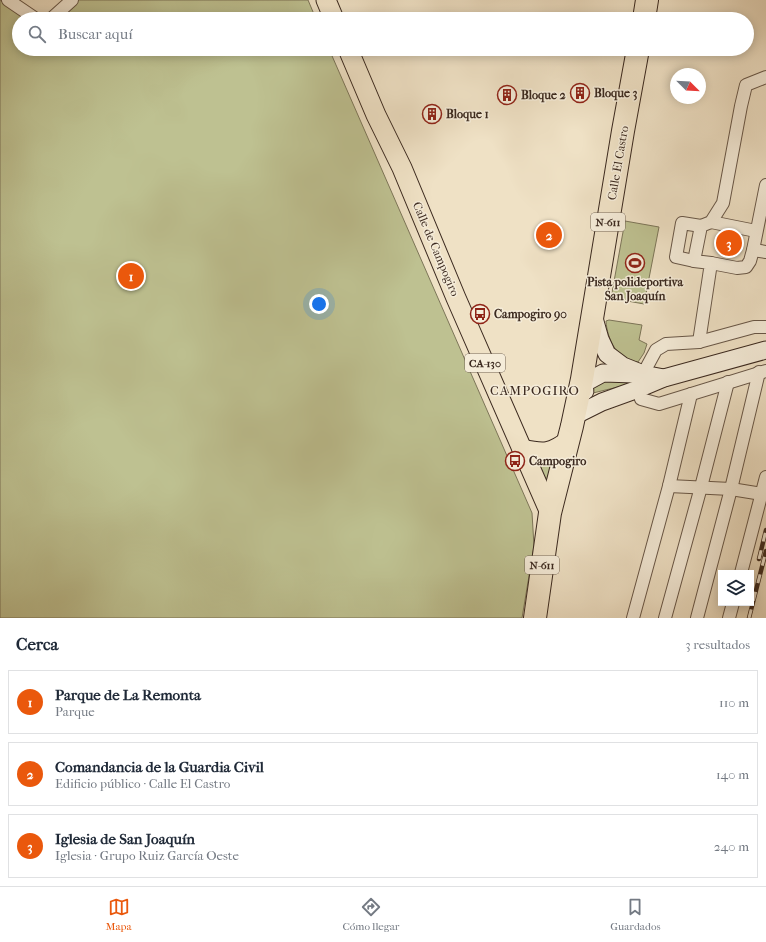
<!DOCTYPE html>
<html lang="es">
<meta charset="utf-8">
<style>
:root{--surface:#fff;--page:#f6f6f7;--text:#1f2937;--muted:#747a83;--line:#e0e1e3;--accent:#ea580c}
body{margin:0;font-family:"IM FELL French Canon",serif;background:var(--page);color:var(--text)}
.controls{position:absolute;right:12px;bottom:12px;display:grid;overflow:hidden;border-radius:0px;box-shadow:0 2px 10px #0003}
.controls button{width:36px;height:36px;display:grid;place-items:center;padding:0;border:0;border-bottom:1px solid var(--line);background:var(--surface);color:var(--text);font:20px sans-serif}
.compass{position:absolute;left:670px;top:68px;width:36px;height:36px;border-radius:50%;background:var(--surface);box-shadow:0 2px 10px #0003;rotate:114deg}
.you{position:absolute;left:319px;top:304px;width:14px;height:14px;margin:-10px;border:3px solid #fff;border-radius:50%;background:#1a73e8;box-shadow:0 0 0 6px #1a73e833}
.badge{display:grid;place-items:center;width:26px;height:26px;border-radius:50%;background:var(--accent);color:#fff;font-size:13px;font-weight:700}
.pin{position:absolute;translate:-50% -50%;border:2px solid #fff;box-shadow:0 1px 4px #0006}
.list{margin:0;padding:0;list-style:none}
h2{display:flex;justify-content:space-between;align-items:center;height:52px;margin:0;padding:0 16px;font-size:17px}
h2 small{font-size:13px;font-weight:400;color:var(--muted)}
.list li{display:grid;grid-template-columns:26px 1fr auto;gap:12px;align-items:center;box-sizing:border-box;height:64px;margin:0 8px 8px;padding:0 8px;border:1px solid var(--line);border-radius:0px}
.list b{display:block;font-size:15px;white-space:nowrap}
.list p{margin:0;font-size:13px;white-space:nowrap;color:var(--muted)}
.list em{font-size:13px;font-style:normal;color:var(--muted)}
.icon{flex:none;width:22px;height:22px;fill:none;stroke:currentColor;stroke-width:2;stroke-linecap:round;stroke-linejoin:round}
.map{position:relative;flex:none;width:766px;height:618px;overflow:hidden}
.search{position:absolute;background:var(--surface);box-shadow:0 2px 10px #0003;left:12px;right:12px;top:12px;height:44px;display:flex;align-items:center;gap:10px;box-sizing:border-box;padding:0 14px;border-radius:22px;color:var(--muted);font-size:15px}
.sheet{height:268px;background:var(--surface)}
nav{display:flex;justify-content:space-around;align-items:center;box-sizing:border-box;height:56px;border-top:1px solid var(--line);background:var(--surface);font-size:11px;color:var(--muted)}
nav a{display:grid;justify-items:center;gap:2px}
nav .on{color:var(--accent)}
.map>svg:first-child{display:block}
.green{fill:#bec191;stroke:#7c7558}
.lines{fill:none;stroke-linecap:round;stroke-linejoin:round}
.street-casing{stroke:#685748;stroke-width:14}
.secondary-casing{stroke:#3b291f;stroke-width:19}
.primary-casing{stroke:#3b291f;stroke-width:21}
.highway-casing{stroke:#3b291f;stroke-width:24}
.street{stroke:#f5ecd9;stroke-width:12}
.secondary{stroke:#f5ecd9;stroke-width:17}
.primary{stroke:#efe1c5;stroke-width:19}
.highway{stroke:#efe1c5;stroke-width:22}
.rail-casing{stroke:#3b291f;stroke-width:4.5}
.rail{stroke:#f5ecd9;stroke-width:3;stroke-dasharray:9;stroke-linecap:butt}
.labels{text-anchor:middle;stroke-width:3;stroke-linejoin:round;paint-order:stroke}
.shield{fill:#f5ecd9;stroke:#736457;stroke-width:1}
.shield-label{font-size:11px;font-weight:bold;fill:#3b291f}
.poi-label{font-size:12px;font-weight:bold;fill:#3b291f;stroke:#f5ecd9;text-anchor:start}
.street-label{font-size:12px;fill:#3b291f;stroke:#f5ecd9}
.neighbourhood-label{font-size:13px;letter-spacing:1px;fill:#3b291f;stroke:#f5ecd9}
</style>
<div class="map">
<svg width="766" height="618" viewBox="0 0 766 618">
<rect width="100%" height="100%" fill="#efe1c5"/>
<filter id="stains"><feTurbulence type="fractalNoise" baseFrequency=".005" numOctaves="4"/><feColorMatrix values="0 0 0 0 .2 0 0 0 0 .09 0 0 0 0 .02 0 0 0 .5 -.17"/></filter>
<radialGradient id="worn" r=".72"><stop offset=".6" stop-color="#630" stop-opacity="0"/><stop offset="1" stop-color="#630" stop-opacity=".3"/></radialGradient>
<g class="green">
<polygon points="0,0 25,19 19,19 19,49 329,49 532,513 534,546 522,618 0,618"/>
<polygon points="78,0 308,0 316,19 57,19"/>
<polygon points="625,221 659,227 644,304 611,298"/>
<path d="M609 320 642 325 639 340 647 344 644 353 638 362C618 362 607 339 606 321Z"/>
<polygon points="599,380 639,380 622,386 593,393 592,391 594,383"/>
<polygon points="538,464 554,464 549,488"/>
</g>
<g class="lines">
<defs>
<g id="street">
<polyline points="8,0 36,19"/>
<polyline points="51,19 72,0"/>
<polyline points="711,222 756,231"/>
<polyline points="753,250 766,252"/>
<polyline points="694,261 676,257 682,223 701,226"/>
<polyline points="711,263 737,268 746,267 750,261 753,250 766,185"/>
<polyline points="699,342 711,263 694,261 701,226 711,222 723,203 741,106 746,85 766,77"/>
<polyline points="643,374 656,350 666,344 699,342 754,327 766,327"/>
<polyline points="638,389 641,399 659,404 766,371"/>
<polyline points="669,486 731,489 762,494"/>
<polyline points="741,573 766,477"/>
<polyline points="633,618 669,486 691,394"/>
<polyline points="665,618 701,487 728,382"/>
<polyline points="697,618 731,489 759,372"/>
<polyline points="729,618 733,603"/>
</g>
<g id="secondary">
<polyline points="594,318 600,339 607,354 623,366 643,374 664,378"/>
<polyline points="585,391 581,385 603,373 635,374"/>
<polyline points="574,416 602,402 638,389 664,378 766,350"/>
</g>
<g id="primary">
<polyline points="326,0 334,19"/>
<polyline points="348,49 376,115 402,168 456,298 550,513"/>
<path d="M522 449C544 454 551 454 569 440"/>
</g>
<g id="highway">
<polyline points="644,19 647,0"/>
<polyline points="535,618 550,513 572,426 582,379 623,131 638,49"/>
</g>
</defs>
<use href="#street" class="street-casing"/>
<use href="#secondary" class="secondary-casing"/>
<use href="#primary" class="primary-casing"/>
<use href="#highway" class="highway-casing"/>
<use href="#street" class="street"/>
<use href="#secondary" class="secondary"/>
<use href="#primary" class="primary"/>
<use href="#highway" class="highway"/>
<defs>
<g id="rail">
<polyline points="759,559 766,530"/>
<polyline points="749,618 766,551"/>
</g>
</defs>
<use href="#rail" class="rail-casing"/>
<use href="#rail" class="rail"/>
</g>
<defs>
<symbol id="building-ring" viewBox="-11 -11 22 22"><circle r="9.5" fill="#f5ecd9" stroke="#8f2418" stroke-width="1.5"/><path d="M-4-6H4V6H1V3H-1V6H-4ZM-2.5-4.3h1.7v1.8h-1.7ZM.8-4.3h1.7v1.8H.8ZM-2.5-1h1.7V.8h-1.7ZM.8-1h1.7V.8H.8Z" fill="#8f2418"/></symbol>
<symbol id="stadium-ring" viewBox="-11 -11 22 22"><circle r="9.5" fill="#f5ecd9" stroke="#8f2418" stroke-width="1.5"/><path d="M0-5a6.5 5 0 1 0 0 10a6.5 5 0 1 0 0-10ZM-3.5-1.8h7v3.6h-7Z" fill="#8f2418"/></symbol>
<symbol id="bus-ring" viewBox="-11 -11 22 22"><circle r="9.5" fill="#f5ecd9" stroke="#8f2418" stroke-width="1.5"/><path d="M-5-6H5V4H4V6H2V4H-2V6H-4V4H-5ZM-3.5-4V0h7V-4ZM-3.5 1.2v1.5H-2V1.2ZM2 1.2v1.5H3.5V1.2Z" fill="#8f2418"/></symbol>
</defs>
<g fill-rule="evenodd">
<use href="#building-ring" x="569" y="82" width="22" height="22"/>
<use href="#building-ring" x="496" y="84" width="22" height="22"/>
<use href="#building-ring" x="421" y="103" width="22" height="22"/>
<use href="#stadium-ring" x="624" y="252" width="22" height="22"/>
<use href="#bus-ring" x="469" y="303" width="22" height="22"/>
<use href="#bus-ring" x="504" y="450" width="22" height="22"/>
</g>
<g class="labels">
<g class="shield">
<rect x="591" y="213" width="34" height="18" rx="3"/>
<rect x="465" y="354" width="40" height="18" rx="3"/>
<rect x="525" y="556" width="34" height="18" rx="3"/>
</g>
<g class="shield-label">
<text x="608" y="226">N-611</text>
<text x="485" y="367">CA-130</text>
<text x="542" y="569">N-611</text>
</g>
<g class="poi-label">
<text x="594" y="97">Bloque 3</text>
<text x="521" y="99">Bloque 2</text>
<text x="446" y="118">Bloque 1</text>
<text x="635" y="286" text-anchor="middle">Pista polideportiva<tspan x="635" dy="14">San Joaquín</tspan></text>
<text x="494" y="318">Campogiro 90</text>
<text x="529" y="465">Campogiro</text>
</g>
<g class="street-label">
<text transform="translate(618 163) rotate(-80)" y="4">Calle El Castro</text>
<text transform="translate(436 249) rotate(67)" y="4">Calle de Campogiro</text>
</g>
<g class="neighbourhood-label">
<text x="535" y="395">CAMPOGIRO</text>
</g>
</g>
<rect width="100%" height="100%" filter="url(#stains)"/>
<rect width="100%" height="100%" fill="url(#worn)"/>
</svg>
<div class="controls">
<button><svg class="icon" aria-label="layers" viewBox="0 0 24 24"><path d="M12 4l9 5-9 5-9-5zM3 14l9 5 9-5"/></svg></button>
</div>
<svg class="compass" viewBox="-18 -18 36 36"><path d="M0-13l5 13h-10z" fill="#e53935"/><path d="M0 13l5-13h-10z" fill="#747a83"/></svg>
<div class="you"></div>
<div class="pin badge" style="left:131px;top:276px">1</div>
<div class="pin badge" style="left:549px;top:235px">2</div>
<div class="pin badge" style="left:729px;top:243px">3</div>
<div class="search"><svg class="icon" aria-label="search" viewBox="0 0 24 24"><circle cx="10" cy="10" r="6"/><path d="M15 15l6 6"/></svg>Buscar aquí</div>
</div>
<section class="sheet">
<h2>Cerca<small>3 resultados</small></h2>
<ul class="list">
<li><span class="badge">1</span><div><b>Parque de La Remonta</b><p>Parque</p></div><em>110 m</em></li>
<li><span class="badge">2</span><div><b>Comandancia de la Guardia Civil</b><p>Edificio público · Calle El Castro</p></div><em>140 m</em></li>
<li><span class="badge">3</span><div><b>Iglesia de San Joaquín</b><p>Iglesia · Grupo Ruiz García Oeste</p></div><em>240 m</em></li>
</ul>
</section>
<nav>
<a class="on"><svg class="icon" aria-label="map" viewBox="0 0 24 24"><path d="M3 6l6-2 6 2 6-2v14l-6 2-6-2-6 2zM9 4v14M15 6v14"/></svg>Mapa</a>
<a><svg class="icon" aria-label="directions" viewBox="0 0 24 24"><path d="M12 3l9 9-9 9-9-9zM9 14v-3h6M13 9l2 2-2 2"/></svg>Cómo llegar</a>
<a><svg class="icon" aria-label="saved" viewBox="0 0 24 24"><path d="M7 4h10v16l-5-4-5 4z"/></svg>Guardados</a>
</nav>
